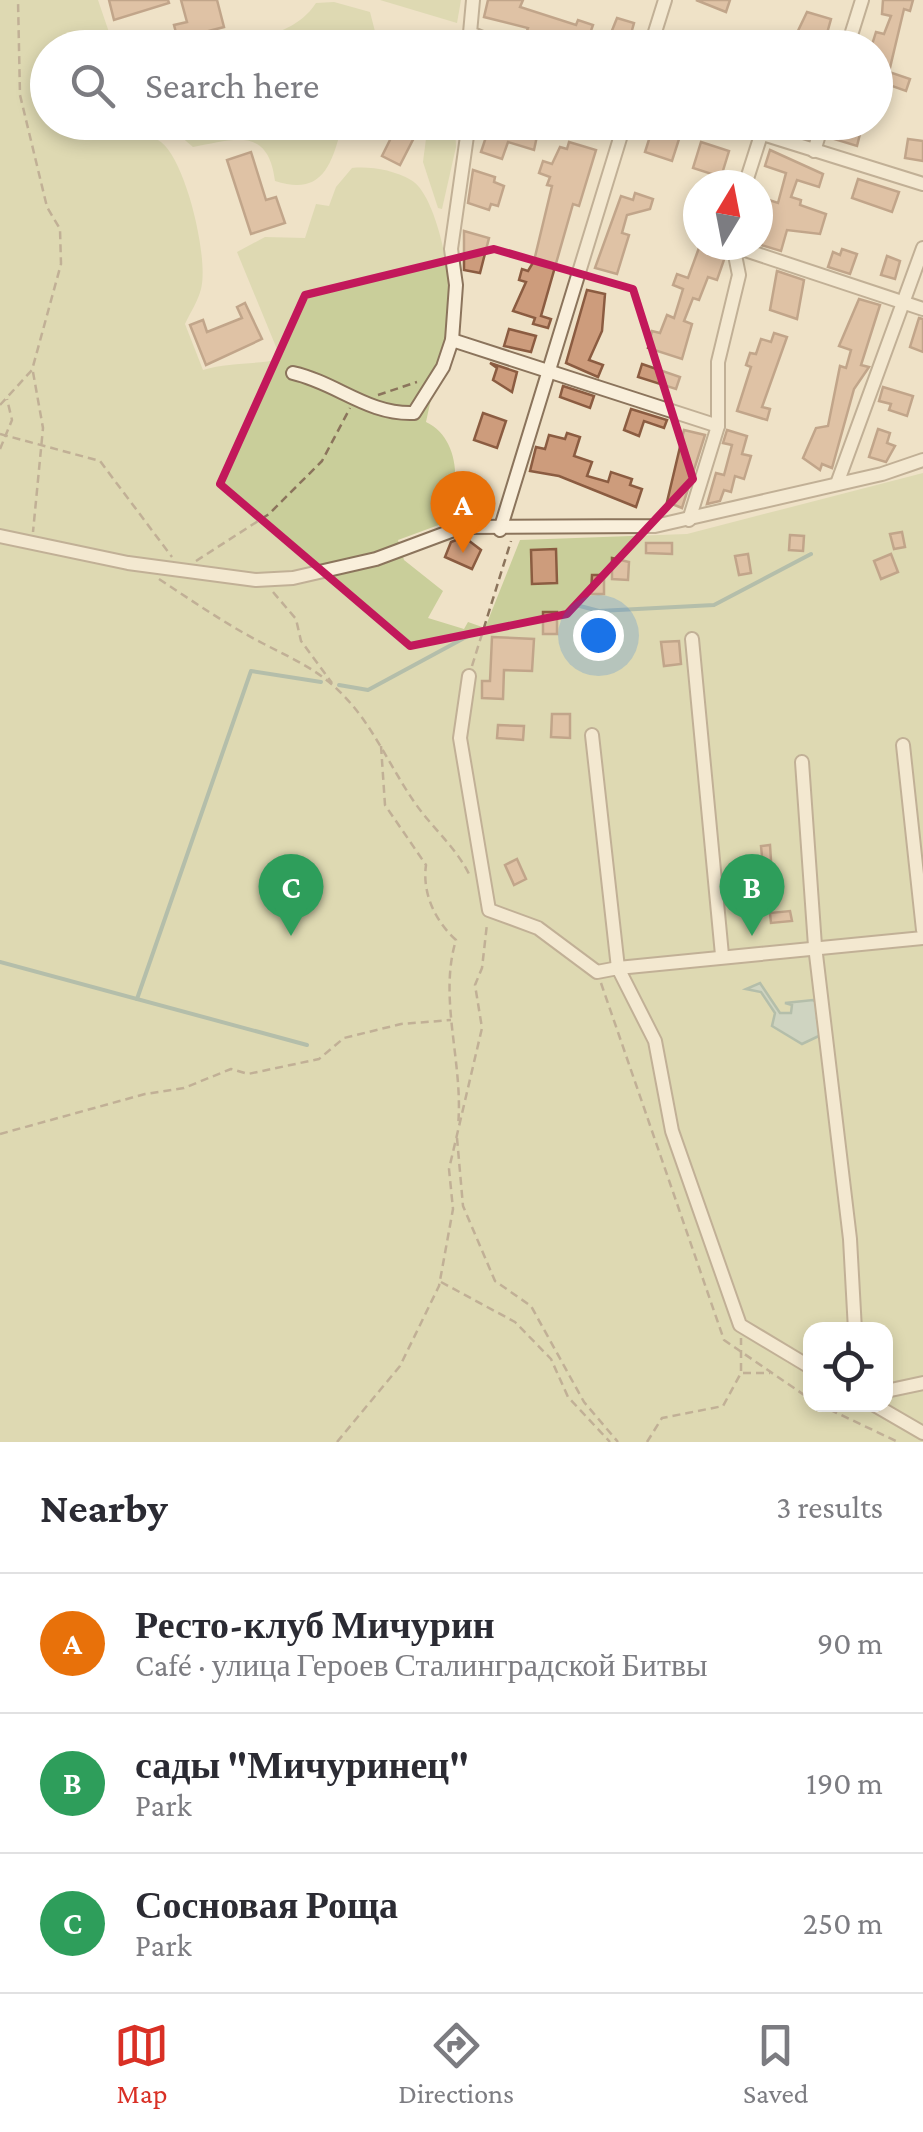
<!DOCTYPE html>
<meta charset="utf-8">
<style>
:root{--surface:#fff;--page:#f7f7f7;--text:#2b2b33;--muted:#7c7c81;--line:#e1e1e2;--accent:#d93025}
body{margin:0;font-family:"Crimson Pro",serif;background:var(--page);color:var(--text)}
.controls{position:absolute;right:30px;bottom:30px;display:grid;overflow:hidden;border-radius:20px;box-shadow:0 5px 15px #0003}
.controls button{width:90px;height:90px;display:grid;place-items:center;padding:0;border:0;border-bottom:2px solid var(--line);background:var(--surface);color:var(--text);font:50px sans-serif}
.compass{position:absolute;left:683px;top:170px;width:90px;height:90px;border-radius:50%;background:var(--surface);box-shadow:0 5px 15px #0003;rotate:10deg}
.you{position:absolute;left:598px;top:635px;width:35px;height:35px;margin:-25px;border:8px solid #fff;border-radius:50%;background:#1a73e8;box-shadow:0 0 0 15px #1a73e833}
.badge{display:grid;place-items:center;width:65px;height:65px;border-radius:50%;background:var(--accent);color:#fff;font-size:32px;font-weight:700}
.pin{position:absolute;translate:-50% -82px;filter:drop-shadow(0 2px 5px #0008)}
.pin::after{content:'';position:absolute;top:52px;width:35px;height:30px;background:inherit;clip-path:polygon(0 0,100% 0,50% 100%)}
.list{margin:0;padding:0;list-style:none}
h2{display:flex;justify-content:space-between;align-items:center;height:130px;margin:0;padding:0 40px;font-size:42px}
h2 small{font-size:32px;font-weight:400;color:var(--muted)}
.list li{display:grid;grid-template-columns:65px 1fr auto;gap:30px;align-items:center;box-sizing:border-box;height:140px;padding:0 40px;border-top:2px solid var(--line)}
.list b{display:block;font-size:38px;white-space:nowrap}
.list p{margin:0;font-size:32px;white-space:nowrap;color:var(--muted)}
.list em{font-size:32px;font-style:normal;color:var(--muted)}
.icon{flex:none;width:55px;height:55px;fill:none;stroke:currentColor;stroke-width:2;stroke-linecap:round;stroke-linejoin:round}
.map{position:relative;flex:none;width:923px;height:1442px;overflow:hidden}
.search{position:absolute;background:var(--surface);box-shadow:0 5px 15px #0003;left:30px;right:30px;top:30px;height:110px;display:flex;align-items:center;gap:25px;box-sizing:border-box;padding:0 35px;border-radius:55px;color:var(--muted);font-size:38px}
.sheet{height:550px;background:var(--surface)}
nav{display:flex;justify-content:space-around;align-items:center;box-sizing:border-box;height:140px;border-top:2px solid var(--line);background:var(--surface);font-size:28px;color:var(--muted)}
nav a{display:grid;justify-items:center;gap:5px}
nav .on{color:var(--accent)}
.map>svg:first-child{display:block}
.green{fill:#c9ce9a;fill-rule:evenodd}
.water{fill:#a8c3ba;stroke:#6e9288;stroke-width:2.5}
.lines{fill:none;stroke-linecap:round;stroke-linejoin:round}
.stream{stroke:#6e9288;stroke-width:4}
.building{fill:#cd9c7c;stroke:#8b5c41;stroke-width:2.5}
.minor-casing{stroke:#8b745c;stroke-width:16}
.path{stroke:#8b745c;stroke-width:2.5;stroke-dasharray:8 5;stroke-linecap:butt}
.minor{stroke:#f9efdb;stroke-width:12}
.marked{fill:none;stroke:#c2185b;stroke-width:8;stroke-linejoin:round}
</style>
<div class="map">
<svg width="923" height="1442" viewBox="0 0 923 1442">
<rect width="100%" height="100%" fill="#efe2c7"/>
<g class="green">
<path d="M0 0H98L114 47 48 48V122C85 123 128 119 161 142 186 161 209 258 201 289 198 301 190 313 185 324L203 370C229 362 255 365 281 359L237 252 265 237 305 238 316 204 329 206 336 187 352 168C370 166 394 170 411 180 436 194 451 275 450 301 447 341 434 383 426 422 462 439 461 493 444 523L398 540 404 560 443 591 428 618 464 629 468 622 485 628 520 540 687 534 923 473V1442H0ZM810 1330H886V1404H810Z"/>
<polygon points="380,0 461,0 457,23"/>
<path d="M334 2 370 12 379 47H239C268 33 297 32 316 3Z"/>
<path d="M165 123H332L340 133C330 171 318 195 275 181 268 125 233 140 193 147Z"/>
<polygon points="428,123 455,123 456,147 442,209 438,208 423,162"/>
</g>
<polygon class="water" points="760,983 780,1013 791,1013 792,1005 785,1003 813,1000 820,1005 817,1018 825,1025 821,1035 802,1044 772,1026 775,1013 761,992 746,989"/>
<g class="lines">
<g class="stream">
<polyline points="576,605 599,611 714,605 811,554"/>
<polyline points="339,685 368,690 479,630"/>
<polyline points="0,962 307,1045"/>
<polyline points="137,999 251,671 321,682"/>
</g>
</g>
<g class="building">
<polygon points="109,0 168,0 169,3 114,20"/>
<polygon points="181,0 217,0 224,27 205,32 198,37 199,44 180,48 174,25 187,22"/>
<polygon points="488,0 523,0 520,7 576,25 578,20 593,25 585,48 555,37 546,36 544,43 525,36 528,28 484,17"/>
<polygon points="696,0 730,0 726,12"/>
<polygon points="883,0 913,0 910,11 904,9 889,72 910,79 906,91 884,83 877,104 876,48 871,48 876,32 884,34 891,16 882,14"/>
<polygon points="807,12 831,19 824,44 796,35"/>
<polygon points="617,18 634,23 629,41 621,40 619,48 605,48"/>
<polygon points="408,34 426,48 397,48"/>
<polygon points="399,122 422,122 400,165 382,156"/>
<polygon points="485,122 540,122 534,150 508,142 502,159 481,152 487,134 481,132"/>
<polygon points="838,124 861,130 857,146 834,139"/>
<polygon points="653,127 680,136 672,161 645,152"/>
<polygon points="908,139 923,141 923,161 905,158"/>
<polygon points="569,142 596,150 579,206 573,204 541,316 551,319 548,328 533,324 535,318 513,311 526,282 519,280 522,269 528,271 534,261 552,186 547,185 550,177 539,173 543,161 552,164 560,147 567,149"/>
<polygon points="701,142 729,151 721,177 693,168"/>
<polygon points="770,150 823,174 819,187 797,180 791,197 801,200 800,205 826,214 820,234 787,230 781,251 758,244 758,207 763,198 778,203 786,173 765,166"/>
<polygon points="251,152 266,200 276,197 285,223 251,234 227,160"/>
<polygon points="473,170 495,177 494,182 504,186 498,206 491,204 489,210 468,203"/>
<polygon points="858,179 899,192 892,212 852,198"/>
<polygon points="635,193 653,199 650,209 627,215 622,233 629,235 617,274 595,268 621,196 633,200"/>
<polygon points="464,231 489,238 480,273 464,270"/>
<polygon points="700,245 713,245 711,250 725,257 717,280 708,277 699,300 693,298 684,321 692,324 682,359 648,348 652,331 660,333 667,315 674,318 683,289 673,285 677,274 688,278"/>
<polygon points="842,249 857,254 850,274 828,267 833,252 840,255"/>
<polygon points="887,256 900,261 895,279 881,275"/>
<polygon points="777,271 804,280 797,319 770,310"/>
<polygon points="587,290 605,294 602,331 589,360 603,365 598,377 566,363"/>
<polygon points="859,299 880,305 861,365 869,367 854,389 832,468 822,464 820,470 803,458 816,428 828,426 840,366 846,368 851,350 839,346"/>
<polygon points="245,303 262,339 206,365 190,325 203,320 207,332 242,318 237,307"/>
<polygon points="919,318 923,319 923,352 910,347"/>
<polygon points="509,329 536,336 531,352 504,346"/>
<polygon points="774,333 787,337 762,407 770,409 767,420 737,411 751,367 746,365 750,353 756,354 761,339 771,342"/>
<polygon points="490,363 517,372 512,392 493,380 497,368"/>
<polygon points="642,364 680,377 676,389 638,377"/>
<polygon points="563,386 594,396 590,408 560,397"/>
<polygon points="883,387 913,396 907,416 889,410 891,404 879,401"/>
<polygon points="631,409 667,420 664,428 644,421 639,436 624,430"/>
<polygon points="483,413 506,421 497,448 474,440"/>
<polygon points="878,429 890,433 887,443 895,446 886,462 869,457"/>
<polygon points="684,430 705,435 682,508 667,502"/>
<polygon points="727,430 747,436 742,454 751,456 744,479 735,476 731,492 724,490 720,501 707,504 716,473 724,475 732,445 723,443"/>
<polygon points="567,433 580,437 574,456 592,462 587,476 608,482 611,472 632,479 630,485 642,489 636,507 559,476 530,471 536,447 545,449 549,435 565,439"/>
<polygon points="902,532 905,547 894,549 890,534"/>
<polygon points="790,535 804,536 803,551 789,550"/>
<polygon points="464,537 481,550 472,569 445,557 451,542"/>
<polygon points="646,543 672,543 672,554 646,553"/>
<polygon points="556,549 557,583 532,584 531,550"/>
<polygon points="748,554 751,573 739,575 735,556"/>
<polygon points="891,554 898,572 881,579 874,561"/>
<polygon points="612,558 629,562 628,580 612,579"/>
<polygon points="592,575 604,575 604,594 591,594"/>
<rect x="543" y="612" width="14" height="22"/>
<polygon points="492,637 534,639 532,671 504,670 503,699 482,698 482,681 490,681"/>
<polygon points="679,641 681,664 664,666 661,642"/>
<polygon points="552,714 570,714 570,738 551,737"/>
<polygon points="498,725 524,726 523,740 497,738"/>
<polygon points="770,845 772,876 764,876 761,846"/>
<polygon points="517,859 526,879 514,885 505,865"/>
<polygon points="790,911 792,921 771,923 770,913"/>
</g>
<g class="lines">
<defs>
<g id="minor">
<polyline points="473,0 470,33 507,48"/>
<polyline points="650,48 665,0"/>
<polyline points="847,48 862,0"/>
<polyline points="724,122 923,184"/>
<polyline points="814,151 823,122"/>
<polyline points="745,185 761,135"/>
<polyline points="733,246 923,309"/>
<polyline points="452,340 718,426"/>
<path d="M293 373C337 383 368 415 414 413L443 367 452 340 456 285 451 249 469 122"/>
<polyline points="838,481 923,248"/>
<polyline points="689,520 718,426 718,362 739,275 733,245"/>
<polyline points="500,530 625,122"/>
<polyline points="0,536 128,563 256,580 293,578 376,559 462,527 655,526 882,474 923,460"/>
<polyline points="692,639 722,955"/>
<polyline points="469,676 460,738 489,910 538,928 597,972 618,968 655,1041 672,1131 740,1325 810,1367"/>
<polyline points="592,735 618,968 923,938"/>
<polyline points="903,745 923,930"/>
<polyline points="802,762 815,946 850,1239 855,1330"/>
<polyline points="886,1391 923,1383"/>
<polyline points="873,1404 923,1433"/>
</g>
</defs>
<use href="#minor" class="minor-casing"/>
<g class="path">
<polyline points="33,372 43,428 33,532"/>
<polyline points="378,395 417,382"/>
<polyline points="0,405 32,370 61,264 60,229 47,207 20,95 18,0"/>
<polyline points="0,434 100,461 172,557"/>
<polyline points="0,449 12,420 7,399"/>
<polyline points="196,561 269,514 322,461 350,408"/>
<path d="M159 579C194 602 227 625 264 644 293 659 319 670 342 694 373 725 390 767 415 803 433 829 456 847 470 876"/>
<polyline points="273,592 296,619 301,641 332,683"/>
<polyline points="472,666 511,541"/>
<path d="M381 746 385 805 426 865C422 893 435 921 456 940 438 999 464 1064 458 1126"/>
<polyline points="601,983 724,1340 810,1399"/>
<polyline points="0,1134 145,1094 184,1088 231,1069 248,1074 319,1059 344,1038 401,1024 451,1020"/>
<polyline points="457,1138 463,1206 495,1281 531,1306 584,1402 618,1442"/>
<polyline points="441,1282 515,1322 551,1359 568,1397 610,1442"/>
<polyline points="743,1373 770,1373"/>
<polyline points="818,1404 898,1442"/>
<polyline points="337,1442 400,1366 439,1286 453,1209 449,1169 482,1028 475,985 482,968 487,924"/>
<polyline points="647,1442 662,1418 723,1406 741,1373 741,1338"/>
</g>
<use href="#minor" class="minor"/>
</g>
<path d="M0 0H923V1442H0ZM494 249 633 289 693 479 567 614 410 646 220 484 305 295Z" fill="#efe2c7" fill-opacity=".55" fill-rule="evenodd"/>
<path class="marked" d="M494 249 633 289 693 479 567 614 410 646 220 484 305 295Z"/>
</svg>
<div class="controls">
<button><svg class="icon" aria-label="locate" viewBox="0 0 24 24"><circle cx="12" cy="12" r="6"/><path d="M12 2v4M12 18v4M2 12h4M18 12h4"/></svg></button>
</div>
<svg class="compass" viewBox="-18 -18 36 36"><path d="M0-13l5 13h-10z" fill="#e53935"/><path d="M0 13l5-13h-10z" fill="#7c7c81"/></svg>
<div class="you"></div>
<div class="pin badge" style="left:463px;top:553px;background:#e8710a">A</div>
<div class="pin badge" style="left:752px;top:936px;background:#2e9e5b">B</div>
<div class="pin badge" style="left:291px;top:936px;background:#2e9e5b">C</div>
<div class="search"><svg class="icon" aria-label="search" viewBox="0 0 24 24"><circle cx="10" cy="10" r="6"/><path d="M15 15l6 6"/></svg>Search here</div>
</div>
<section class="sheet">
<h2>Nearby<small>3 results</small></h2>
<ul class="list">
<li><span class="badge" style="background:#e8710a">A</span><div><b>Ресто-клуб Мичурин</b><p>Café · улица Героев Сталинградской Битвы</p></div><em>90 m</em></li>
<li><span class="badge" style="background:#2e9e5b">B</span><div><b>сады &quot;Мичуринец&quot;</b><p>Park</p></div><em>190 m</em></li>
<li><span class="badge" style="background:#2e9e5b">C</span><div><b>Сосновая Роща</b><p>Park</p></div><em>250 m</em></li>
</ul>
</section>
<nav>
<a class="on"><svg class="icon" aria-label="map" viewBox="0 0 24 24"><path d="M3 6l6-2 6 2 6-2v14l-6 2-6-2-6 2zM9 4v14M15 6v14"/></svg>Map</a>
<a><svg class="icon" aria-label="directions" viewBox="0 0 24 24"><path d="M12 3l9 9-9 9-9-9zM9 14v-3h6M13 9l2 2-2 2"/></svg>Directions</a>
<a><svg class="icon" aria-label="saved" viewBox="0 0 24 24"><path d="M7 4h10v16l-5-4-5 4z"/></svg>Saved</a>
</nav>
